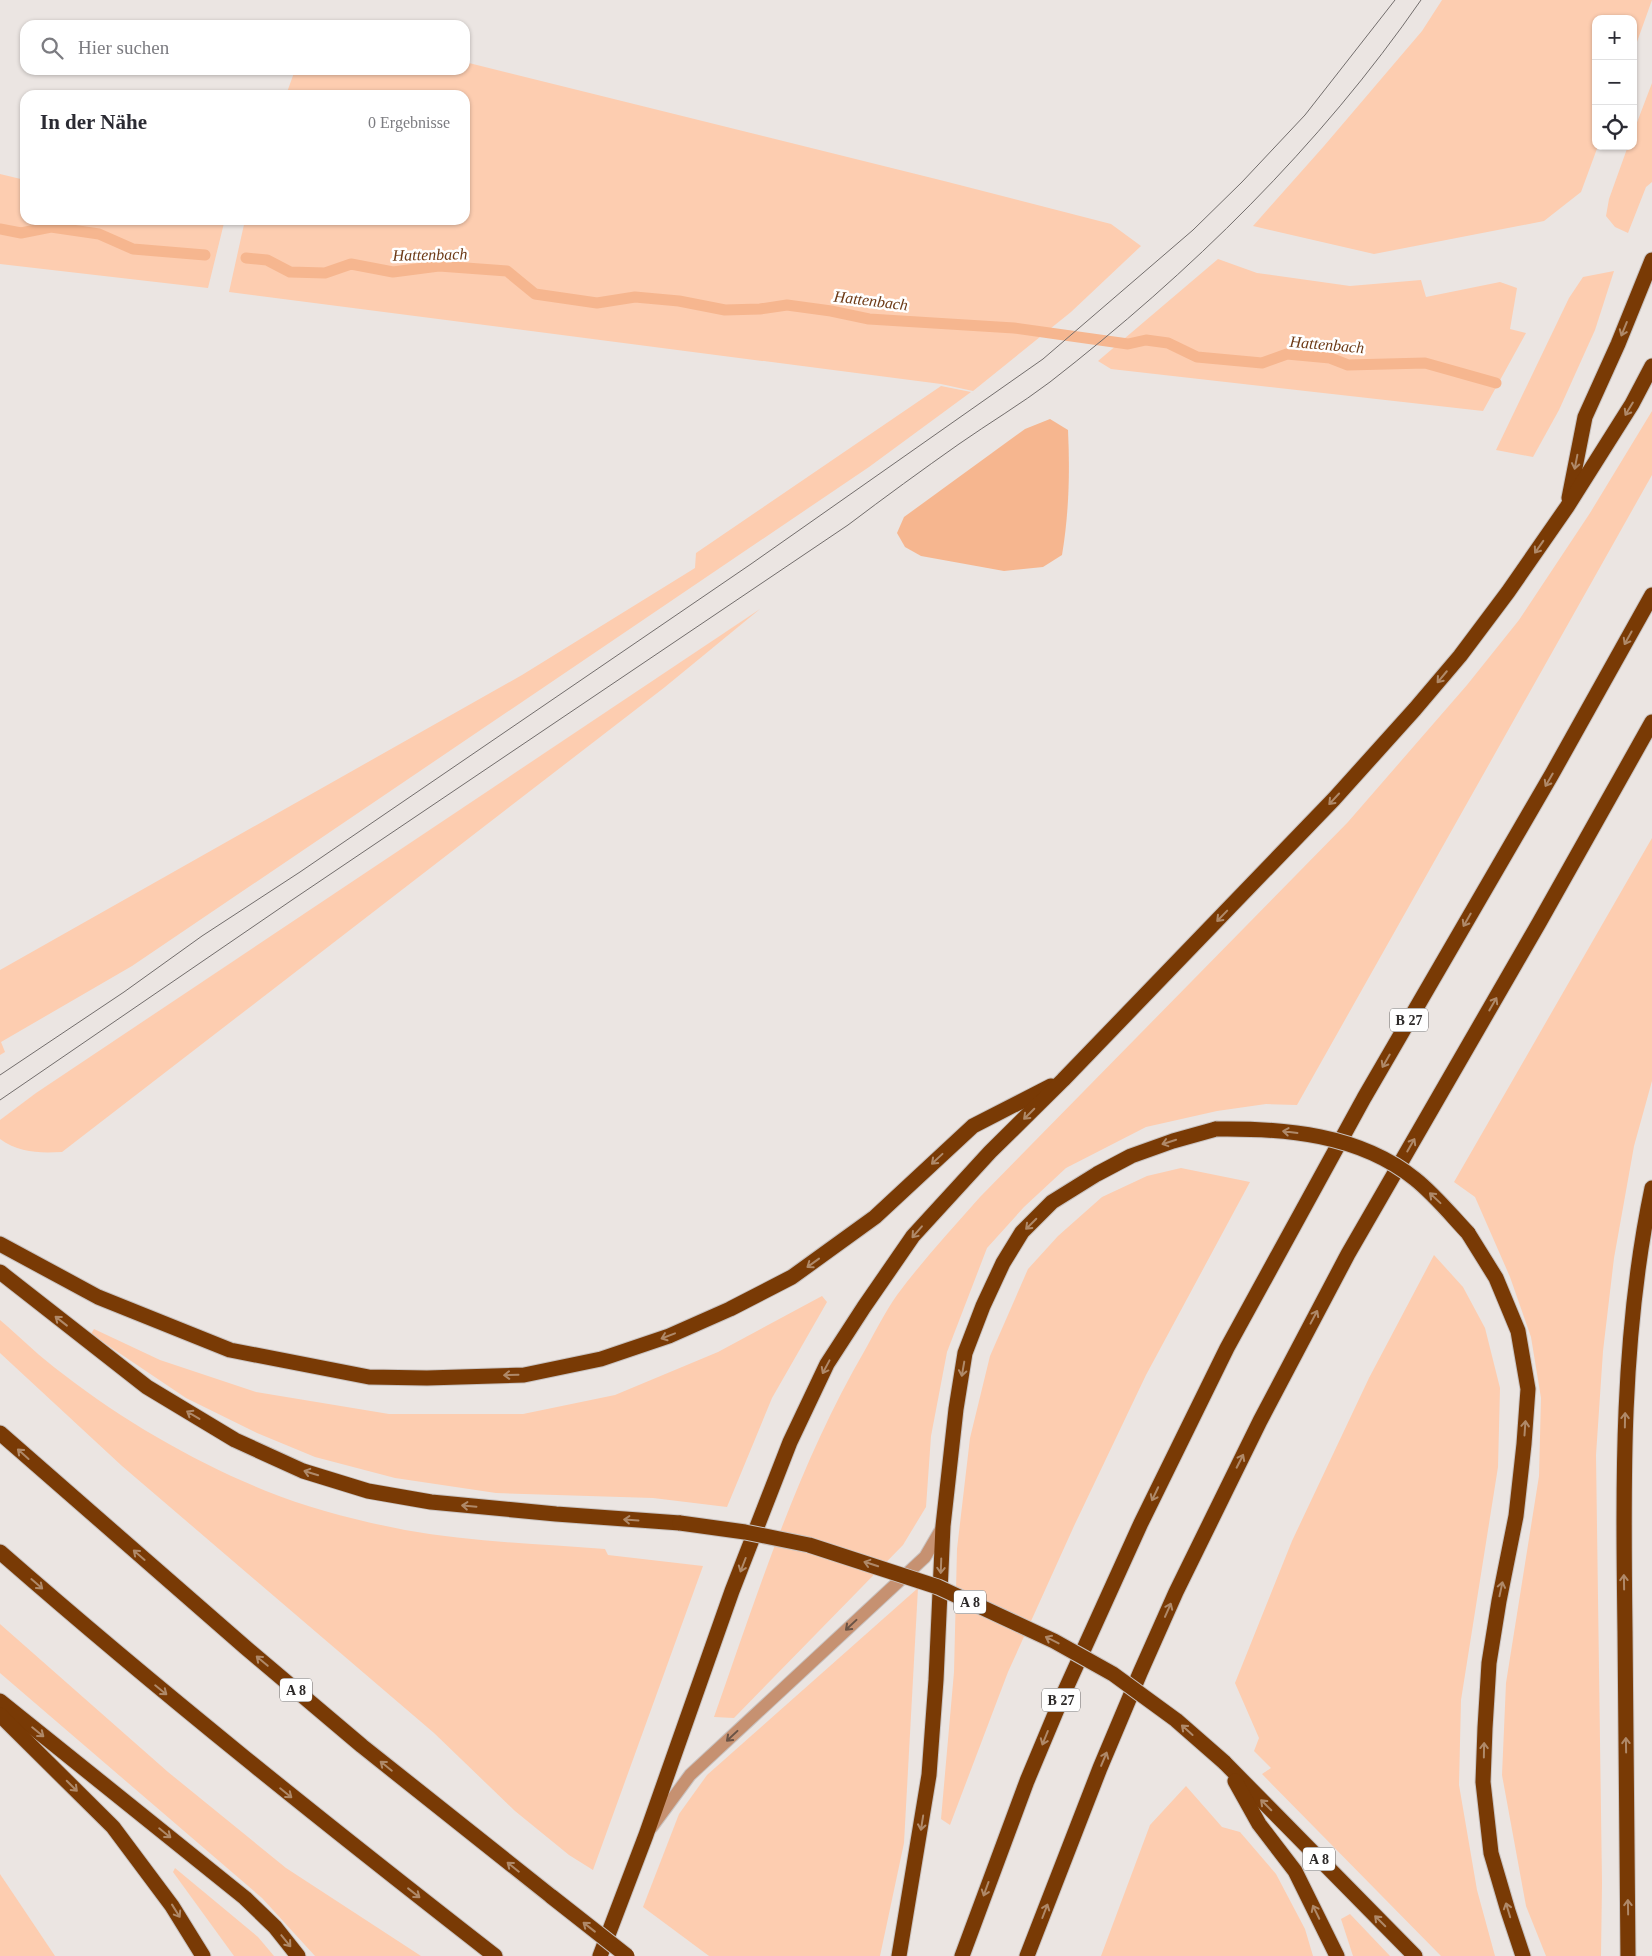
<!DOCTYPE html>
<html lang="de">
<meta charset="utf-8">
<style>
:root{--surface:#fff;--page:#f2f2f3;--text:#2b2b33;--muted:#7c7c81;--line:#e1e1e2}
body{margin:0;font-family:Georgia,serif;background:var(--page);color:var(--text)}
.controls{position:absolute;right:15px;top:15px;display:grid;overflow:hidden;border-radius:10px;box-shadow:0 1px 4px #0004}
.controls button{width:45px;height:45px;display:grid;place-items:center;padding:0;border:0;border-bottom:1px solid var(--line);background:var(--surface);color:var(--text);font:25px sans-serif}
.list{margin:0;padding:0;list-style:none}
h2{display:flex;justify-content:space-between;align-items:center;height:65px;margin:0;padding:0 20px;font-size:21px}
h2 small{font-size:16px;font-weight:400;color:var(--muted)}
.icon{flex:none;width:28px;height:28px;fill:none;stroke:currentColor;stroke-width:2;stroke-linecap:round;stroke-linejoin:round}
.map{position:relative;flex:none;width:1652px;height:1956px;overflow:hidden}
.search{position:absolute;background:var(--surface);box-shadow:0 1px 4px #0004;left:20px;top:20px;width:450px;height:55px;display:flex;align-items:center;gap:12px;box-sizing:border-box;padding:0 18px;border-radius:15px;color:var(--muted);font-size:19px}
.panel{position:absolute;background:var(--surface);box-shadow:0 1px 4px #0004;left:20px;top:90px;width:450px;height:135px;border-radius:15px}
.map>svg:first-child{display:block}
.green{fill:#fdcdb0}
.water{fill:#f6b68f}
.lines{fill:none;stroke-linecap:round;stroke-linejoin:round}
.stream{stroke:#f6b68f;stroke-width:11}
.lane-casing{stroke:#c9c3c1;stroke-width:14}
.highway-casing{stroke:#c9c3c1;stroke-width:17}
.lane{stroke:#c69171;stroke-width:12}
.highway{stroke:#793a05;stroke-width:15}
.tram{stroke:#726d6c;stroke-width:1}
.highway-bridge-casing{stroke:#c9c3c1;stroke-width:17;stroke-linecap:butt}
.highway-bridge{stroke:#793a05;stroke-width:15}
.oneway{stroke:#af8969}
.oneway2{stroke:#6a5345}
.labels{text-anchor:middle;stroke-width:5;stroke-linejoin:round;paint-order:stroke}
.shield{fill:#fff;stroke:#6b6968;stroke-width:1}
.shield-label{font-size:14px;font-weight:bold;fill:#2c2928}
.water-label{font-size:16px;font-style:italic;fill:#6d3a16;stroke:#fff}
</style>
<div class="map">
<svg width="1652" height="1956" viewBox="0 0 1652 1956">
<rect width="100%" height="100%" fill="#ebe5e2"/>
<g class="green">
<polygon points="1442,0 1652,0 1633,53 1633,19 1596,19 1596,146 1598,146 1581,192 1544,221 1374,254 1253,226 1324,146 1422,31"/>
<polygon points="465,62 944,181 1111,224 1141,246 1071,312 973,391 941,384 229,292 245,220 465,220 465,95 286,95 295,70 465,70"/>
<polygon points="1652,83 1652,182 1646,187 1628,233 1615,227 1606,216 1609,199 1628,146 1633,146 1633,133"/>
<polygon points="0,174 25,180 25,220 209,220 224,223 208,288 0,264"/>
<polygon points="1218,259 1257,273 1350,286 1421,280 1426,297 1500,282 1517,288 1510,329 1526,333 1483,411 1111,369 1098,361"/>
<polygon points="1614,271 1595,330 1559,410 1533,457 1496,450 1569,298 1583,277"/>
<polygon points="941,386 971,392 869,467 132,966 1,1042 5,1052 0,1055 0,970 522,675 695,568 696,553"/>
<path d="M1652 411V475L1297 1105 1266 1104 1217 1111 1146 1127 1066 1168 1024 1207 987 1248 947 1352 931 1436 926 1507 903 1545 734 1718 714 1717C758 1592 798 1465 865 1350 875 1332 885 1312 897 1295 923 1260 952 1229 980 1197L1348 822 1467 685 1519 620 1590 513Z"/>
<path d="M760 609 665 687 62 1152C39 1153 19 1153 0 1139V1120L36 1093Z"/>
<polygon points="1652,838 1652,1081 1634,1146 1614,1258 1603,1351 1596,1455 1602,1883 1601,1956 1546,1956 1526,1906 1502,1775 1506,1683 1539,1476 1541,1398 1531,1337 1510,1277 1475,1197 1454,1182"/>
<polygon points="1181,1168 1250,1182 1146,1375 1074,1526 1008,1672 950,1825 941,1819 954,1672 957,1549 970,1438 990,1356 1028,1269 1058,1236 1102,1197 1147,1176"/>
<polygon points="1434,1255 1463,1287 1485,1328 1500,1388 1498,1467 1461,1700 1459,1785 1477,1890 1495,1956 1441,1956 1262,1774 1271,1768 1254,1751 1259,1738 1235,1683 1292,1541 1369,1378"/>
<polygon points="822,1296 827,1302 772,1398 727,1507 653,1498 496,1493 395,1478 315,1457 257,1433 186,1398 91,1334 94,1329 160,1360 256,1392 389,1414 523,1414 615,1395 718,1352"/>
<path d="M0 1320C21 1338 41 1358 63 1374 125 1422 195 1462 266 1491 310 1509 359 1521 405 1530 471 1542 539 1544 605 1549L608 1555 703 1566 593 1870 569 1855 515 1811 434 1733 122 1466 0 1353Z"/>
<polygon points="918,1588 904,1843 880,1956 709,1956 643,1907 679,1814 707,1775"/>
<polygon points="0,1624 168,1772 286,1868 421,1956 315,1956 262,1898 0,1673"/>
<polygon points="1186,1786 1222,1827 1240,1832 1276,1874 1305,1929 1313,1956 1101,1956 1150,1825"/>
<polygon points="175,1868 258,1937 274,1956 234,1956 173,1872"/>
<polygon points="0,1874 55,1956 0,1956"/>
<polygon points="1350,1914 1390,1956 1353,1956 1341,1919"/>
</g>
<path class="water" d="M1050 419 1068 430C1070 472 1069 513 1062 555L1043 567 1004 571 921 556 905 547 897 533 904 517 1025 429Z"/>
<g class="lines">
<g class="stream">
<polyline points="0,229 21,233 51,227 99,234 133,249 205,255"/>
<polyline points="246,258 267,260 290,272 325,273 351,264 393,272 439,266 507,271 535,294 597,303 635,297 679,301 725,310 760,309 787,305 831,311 869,319 1014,328 1128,344 1146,340 1168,343 1197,357 1262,363 1287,354 1330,358 1348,365 1425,363 1496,383"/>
</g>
<defs>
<polyline id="lane" points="651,1828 690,1775 925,1557 943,1526"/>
<g id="highway">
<polyline points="1569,498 1585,417 1618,344 1652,260"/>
<polyline points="1468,1233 1496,1278 1518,1331 1528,1389 1524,1444 1516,1516 1499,1601 1489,1663 1485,1728 1483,1782 1491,1853 1508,1911 1523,1956"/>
<polyline points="0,1244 98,1297 230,1350 369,1377 427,1378 524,1375 601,1359 669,1336 730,1309 792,1277 875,1217 973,1126 1051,1086"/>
<polyline points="0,1272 147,1387 235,1440 303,1471 368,1491 431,1502 556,1514 680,1523"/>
<polyline points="0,1433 245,1647 362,1746 552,1897"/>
<path d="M0 1552C161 1693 327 1825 495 1956"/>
<polyline points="0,1701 245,1898 275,1927 298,1956"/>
<polyline points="0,1715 113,1827 172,1906 203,1956"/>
<polyline points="1224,1762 1415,1956"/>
<polyline points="1235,1781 1259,1824 1295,1871 1337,1956"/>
<polyline points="600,1956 646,1835 732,1591 790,1442 827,1364 864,1307 913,1236 990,1152 1063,1080 1334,799 1415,709 1460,656 1508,592 1567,507 1632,404 1652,366"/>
<polyline points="899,1956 929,1775 936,1680 943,1526 956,1409 965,1353 983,1306 1003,1263 1022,1232 1052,1202 1097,1174 1131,1156 1173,1141 1216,1129"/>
<polyline points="962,1956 1027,1781 1063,1695 1141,1523 1227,1348 1364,1098 1552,774 1652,595"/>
<polyline points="1027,1956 1100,1768 1140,1673 1176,1592 1260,1421 1348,1254 1539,923 1652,722"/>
<path d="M1628 1956C1627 1848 1626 1739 1625 1631 1623 1482 1621 1335 1652 1188"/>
</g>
</defs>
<use href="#lane" class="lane-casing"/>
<use href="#highway" class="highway-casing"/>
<use href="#lane" class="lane"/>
<use href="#highway" class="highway"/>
<g class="tram">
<polyline points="0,1075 124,992 202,936 300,872 751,564 1043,359 1193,230 1242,182 1305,115 1395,0"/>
<path d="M0 1100 292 900 848 525C885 497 922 470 959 444 989 423 1021 404 1050 382 1190 273 1320 146 1421 0"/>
</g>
<defs>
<g id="highway-bridge">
<path d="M1216 1129C1284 1128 1359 1134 1415 1179 1435 1195 1451 1215 1468 1233"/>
<polyline points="680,1523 745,1532 809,1545 938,1587 1054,1641 1113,1674 1176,1720 1224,1762"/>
<polyline points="552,1897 627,1956"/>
</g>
</defs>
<use href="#highway-bridge" class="highway-bridge-casing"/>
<use href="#highway-bridge" class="highway-bridge"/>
</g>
<defs><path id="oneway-shaft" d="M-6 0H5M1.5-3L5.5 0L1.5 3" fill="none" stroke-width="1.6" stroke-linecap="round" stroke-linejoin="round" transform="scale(1.25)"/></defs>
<g class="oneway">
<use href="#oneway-shaft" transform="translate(1624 329) rotate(112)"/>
<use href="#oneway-shaft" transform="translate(1629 409) rotate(121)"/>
<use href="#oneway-shaft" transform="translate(1576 462) rotate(101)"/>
<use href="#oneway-shaft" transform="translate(1539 547) rotate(125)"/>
<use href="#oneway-shaft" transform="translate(1628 638) rotate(119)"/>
<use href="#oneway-shaft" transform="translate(1442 677) rotate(130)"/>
<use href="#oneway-shaft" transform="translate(1549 780) rotate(120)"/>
<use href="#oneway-shaft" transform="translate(1334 799) rotate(133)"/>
<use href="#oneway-shaft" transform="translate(1222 916) rotate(134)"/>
<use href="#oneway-shaft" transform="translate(1467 920) rotate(120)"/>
<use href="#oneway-shaft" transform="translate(1493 1004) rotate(-60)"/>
<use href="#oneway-shaft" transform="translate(1386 1061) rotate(120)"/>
<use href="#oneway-shaft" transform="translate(1029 1114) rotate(135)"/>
<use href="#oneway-shaft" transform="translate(1290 1132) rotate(-173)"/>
<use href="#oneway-shaft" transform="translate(1169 1142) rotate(162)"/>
<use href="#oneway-shaft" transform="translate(1411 1145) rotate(-60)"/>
<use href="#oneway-shaft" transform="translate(937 1159) rotate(137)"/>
<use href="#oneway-shaft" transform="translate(1435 1198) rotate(-137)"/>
<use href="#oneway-shaft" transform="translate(1031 1224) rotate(135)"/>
<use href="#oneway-shaft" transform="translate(917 1232) rotate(131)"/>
<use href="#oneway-shaft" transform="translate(813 1263) rotate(144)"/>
<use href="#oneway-shaft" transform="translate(1314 1317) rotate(-62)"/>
<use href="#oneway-shaft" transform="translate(61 1321) rotate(-142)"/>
<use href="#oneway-shaft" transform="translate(668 1336) rotate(159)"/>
<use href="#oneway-shaft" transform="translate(826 1367) rotate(118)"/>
<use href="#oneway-shaft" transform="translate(963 1369) rotate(100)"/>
<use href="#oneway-shaft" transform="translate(511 1375) rotate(178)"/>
<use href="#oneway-shaft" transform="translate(193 1415) rotate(-149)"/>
<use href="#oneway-shaft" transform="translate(1625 1420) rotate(-89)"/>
<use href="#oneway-shaft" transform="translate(1525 1428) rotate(-86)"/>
<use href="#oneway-shaft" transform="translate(23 1454) rotate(-138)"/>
<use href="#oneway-shaft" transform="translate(1240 1461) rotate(-63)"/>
<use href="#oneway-shaft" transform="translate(311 1473) rotate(-163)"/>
<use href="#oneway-shaft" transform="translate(1155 1494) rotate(115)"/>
<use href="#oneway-shaft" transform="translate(469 1506) rotate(-175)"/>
<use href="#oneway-shaft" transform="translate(631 1520) rotate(-176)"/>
<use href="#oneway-shaft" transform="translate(139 1555) rotate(-139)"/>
<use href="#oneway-shaft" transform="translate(871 1564) rotate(-162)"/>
<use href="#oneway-shaft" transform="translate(743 1565) rotate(111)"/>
<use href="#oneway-shaft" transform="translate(941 1566) rotate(92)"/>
<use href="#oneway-shaft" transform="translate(1624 1582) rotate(-91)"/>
<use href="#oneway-shaft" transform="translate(37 1584) rotate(41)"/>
<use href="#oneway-shaft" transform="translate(1501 1589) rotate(-78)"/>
<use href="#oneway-shaft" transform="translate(1168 1610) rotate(-66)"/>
<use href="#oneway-shaft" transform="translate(1052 1640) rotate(-153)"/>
<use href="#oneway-shaft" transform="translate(262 1661) rotate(-140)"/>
<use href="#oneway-shaft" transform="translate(161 1690) rotate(39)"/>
<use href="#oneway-shaft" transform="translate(1187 1730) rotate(-138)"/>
<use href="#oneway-shaft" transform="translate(38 1732) rotate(39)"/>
<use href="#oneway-shaft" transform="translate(1045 1738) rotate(112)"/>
<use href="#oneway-shaft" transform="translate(1626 1745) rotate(-91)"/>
<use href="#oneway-shaft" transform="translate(1484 1750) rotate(-89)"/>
<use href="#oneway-shaft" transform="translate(1104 1759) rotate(-67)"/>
<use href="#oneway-shaft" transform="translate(386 1766) rotate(-141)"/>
<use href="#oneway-shaft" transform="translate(72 1786) rotate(45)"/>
<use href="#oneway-shaft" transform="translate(286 1793) rotate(39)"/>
<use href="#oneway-shaft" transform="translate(1266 1805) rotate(-135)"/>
<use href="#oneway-shaft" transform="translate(922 1823) rotate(99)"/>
<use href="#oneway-shaft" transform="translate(165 1833) rotate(39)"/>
<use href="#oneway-shaft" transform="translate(513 1867) rotate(-141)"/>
<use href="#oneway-shaft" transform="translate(986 1889) rotate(110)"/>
<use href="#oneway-shaft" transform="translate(414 1893) rotate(38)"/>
<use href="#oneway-shaft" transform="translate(1628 1907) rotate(-91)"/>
<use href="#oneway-shaft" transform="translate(1508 1910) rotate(-107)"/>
<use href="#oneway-shaft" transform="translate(176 1911) rotate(58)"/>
<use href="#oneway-shaft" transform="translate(1045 1911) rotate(-69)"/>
<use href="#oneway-shaft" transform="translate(1316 1912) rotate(-116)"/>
<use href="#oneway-shaft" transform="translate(1380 1921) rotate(-135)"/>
<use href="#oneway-shaft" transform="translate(589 1927) rotate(-142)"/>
<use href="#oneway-shaft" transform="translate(286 1941) rotate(51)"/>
</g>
<g class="oneway2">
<use href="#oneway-shaft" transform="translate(851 1625) rotate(137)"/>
<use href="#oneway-shaft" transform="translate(732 1736) rotate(137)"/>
</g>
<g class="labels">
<g class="shield">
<rect x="1390" y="1008.5" width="38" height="23" rx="4"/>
<rect x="954" y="1590.5" width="32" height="23" rx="4"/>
<rect x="280" y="1678.5" width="32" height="23" rx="4"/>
<rect x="1042" y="1688.5" width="38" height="23" rx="4"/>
<rect x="1303" y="1847.5" width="32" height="23" rx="4"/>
</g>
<g class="shield-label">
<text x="1409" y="1025">B 27</text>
<text x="970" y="1607">A 8</text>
<text x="296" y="1695">A 8</text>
<text x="1061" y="1705">B 27</text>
<text x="1319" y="1864">A 8</text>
</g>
<g class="water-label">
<text transform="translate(430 254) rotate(-1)" y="6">Hattenbach</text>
<text transform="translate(871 300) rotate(7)" y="6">Hattenbach</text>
<text transform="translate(1327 344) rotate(5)" y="6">Hattenbach</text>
</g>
</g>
</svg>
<div class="controls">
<button>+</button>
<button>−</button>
<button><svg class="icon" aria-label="locate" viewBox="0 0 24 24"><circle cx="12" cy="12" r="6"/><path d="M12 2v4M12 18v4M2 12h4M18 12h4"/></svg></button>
</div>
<div class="search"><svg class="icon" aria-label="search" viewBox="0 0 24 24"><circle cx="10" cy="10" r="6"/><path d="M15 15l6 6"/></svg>Hier suchen</div>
<section class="panel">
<h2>In der Nähe<small>0 Ergebnisse</small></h2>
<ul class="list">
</ul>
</section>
</div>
